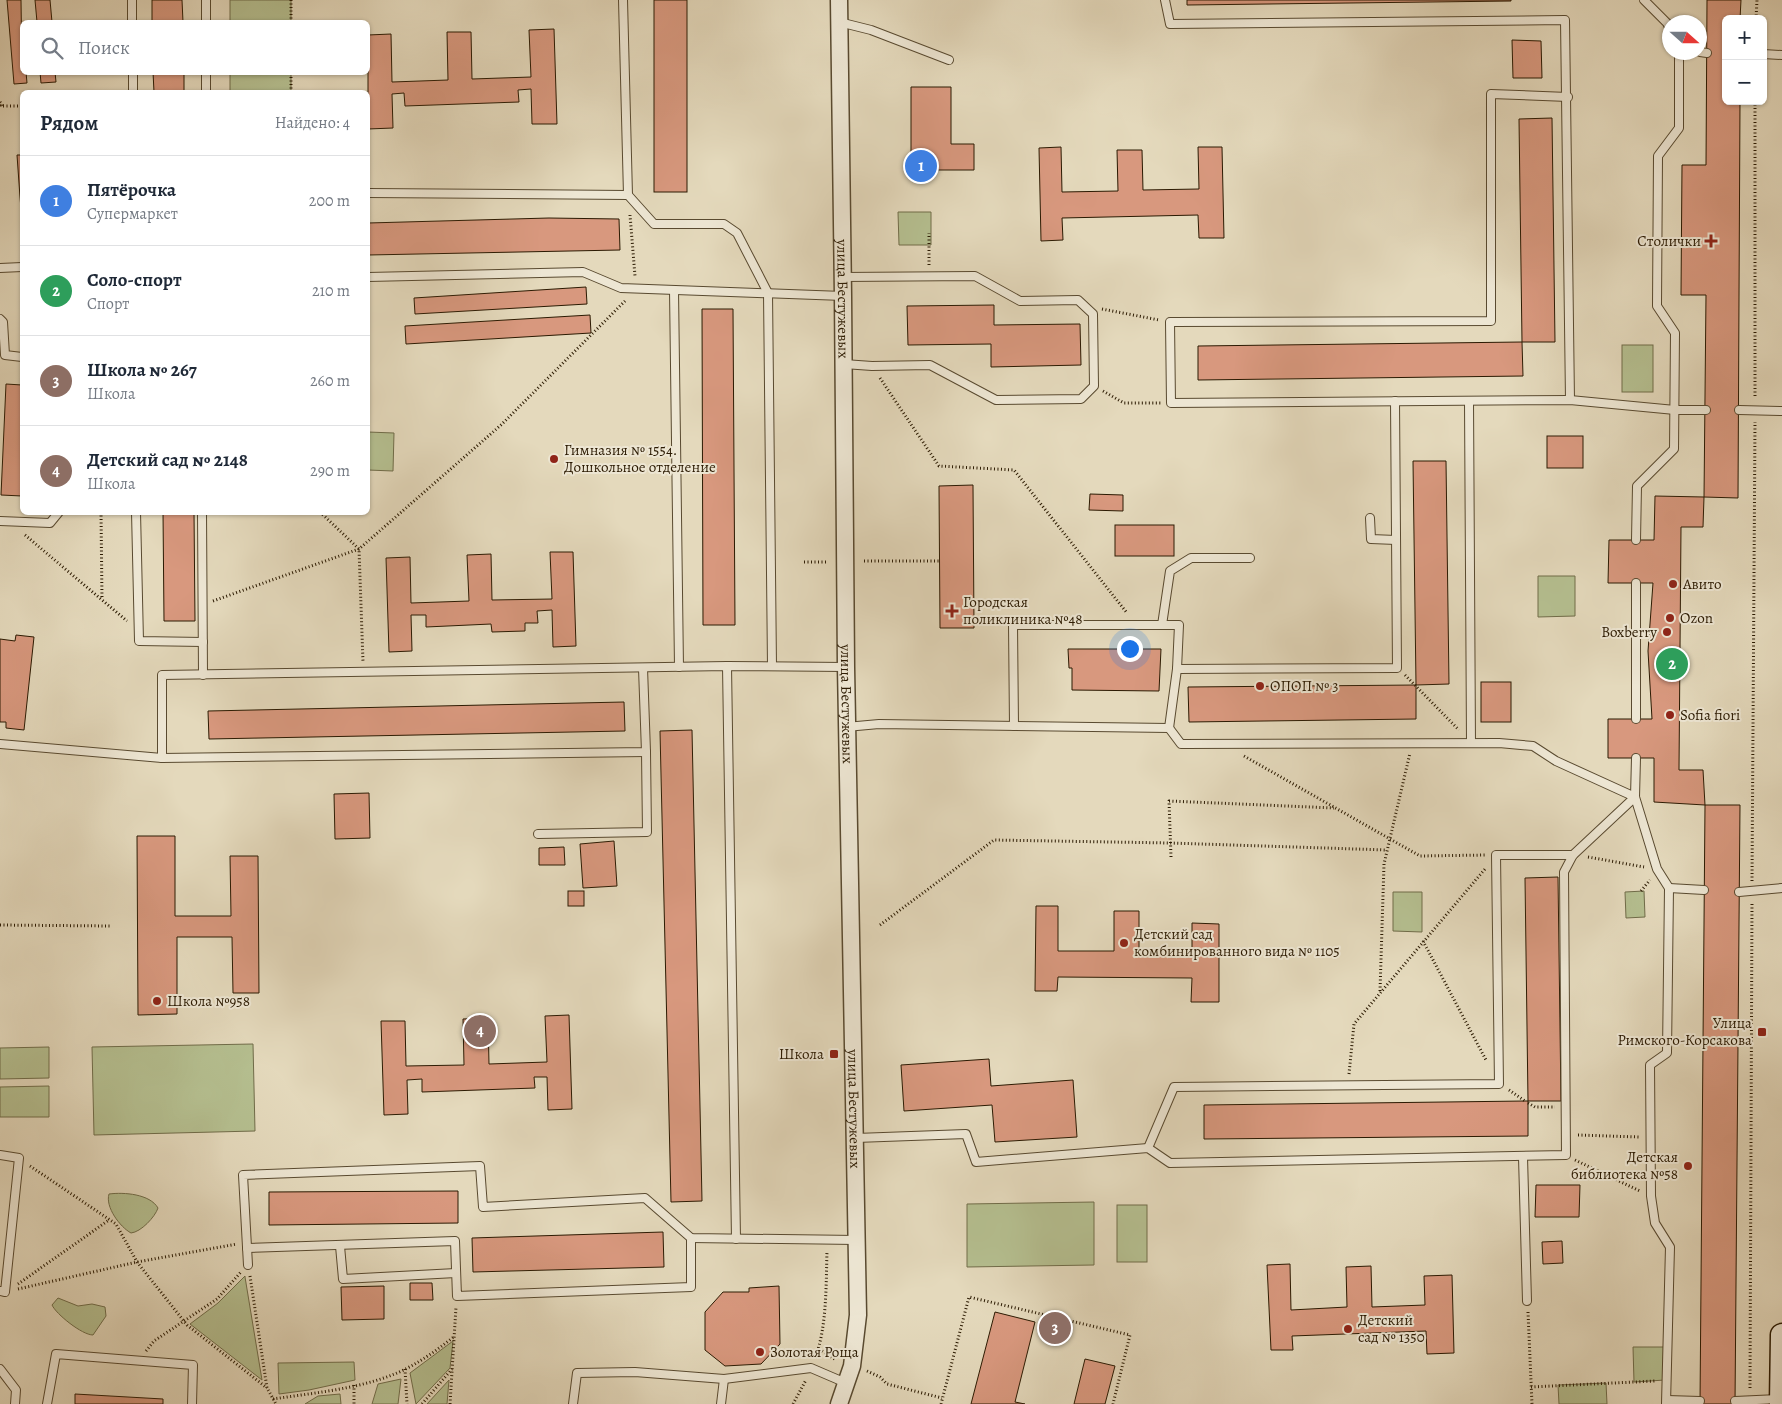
<!DOCTYPE html>
<html lang="ru">
<meta charset="utf-8">
<style>
:root{--surface:#fff;--page:#f2f2f3;--text:#1f2937;--muted:#747a83;--line:#e0e1e3;--accent:#8f2418}
body{margin:0;font-family:Alegreya,serif;background:var(--page);color:var(--text)}
.controls{position:absolute;right:15px;top:15px;display:grid;overflow:hidden;border-radius:8px;box-shadow:0 1px 4px #0004}
.controls button{width:45px;height:45px;display:grid;place-items:center;padding:0;border:0;border-bottom:1px solid var(--line);background:var(--surface);color:var(--text);font:25px sans-serif}
.compass{position:absolute;left:1662px;top:15px;width:45px;height:45px;border-radius:50%;background:var(--surface);box-shadow:0 1px 4px #0004;rotate:111deg}
.you{position:absolute;left:1129px;top:648px;width:18px;height:18px;margin:-12px;border:4px solid #fff;border-radius:50%;background:#1a73e8;box-shadow:0 0 0 8px #1a73e833}
.badge{display:grid;place-items:center;width:32px;height:32px;border-radius:50%;background:var(--accent);color:#fff;font-size:16px;font-weight:700}
.pin{position:absolute;translate:-50% -50%;border:2px solid #fff;box-shadow:0 1px 5px #0006}
.list{margin:0;padding:0;list-style:none}
h2{display:flex;justify-content:space-between;align-items:center;height:65px;margin:0;padding:0 20px;font-size:21px}
h2 small{font-size:16px;font-weight:400;color:var(--muted)}
.list li{display:grid;grid-template-columns:32px 1fr auto;gap:15px;align-items:center;box-sizing:border-box;height:90px;padding:0 20px;border-top:1px solid var(--line)}
.list b{display:block;font-size:19px;white-space:nowrap}
.list p{margin:0;font-size:16px;white-space:nowrap;color:var(--muted)}
.list em{font-size:16px;font-style:normal;color:var(--muted)}
.icon{flex:none;width:28px;height:28px;fill:none;stroke:currentColor;stroke-width:2;stroke-linecap:round;stroke-linejoin:round}
.map{position:relative;flex:none;width:1782px;height:1404px;overflow:hidden}
.search{position:absolute;background:var(--surface);box-shadow:0 1px 4px #0004;left:20px;top:20px;width:350px;height:55px;display:flex;align-items:center;gap:12px;box-sizing:border-box;padding:0 18px;border-radius:8px;color:var(--muted);font-size:19px}
.panel{position:absolute;background:var(--surface);box-shadow:0 1px 4px #0004;left:20px;top:90px;width:350px;height:425px;border-radius:8px}
.map>svg:first-child{display:block}
.green{fill:#b5bf90;stroke:#706c49}
.building{fill:#d8987e;stroke:#2b1a02}
.lines{fill:none;stroke-linecap:round;stroke-linejoin:round}
.lane-casing{stroke:#594a30;stroke-width:10}
.street-casing{stroke:#594a30;stroke-width:19}
.secondary-casing{stroke:#2b1a02;stroke-width:25}
.path{stroke:#2b1a02;stroke-width:3;stroke-dasharray:1 2.5;stroke-linecap:butt}
.lane{stroke:#ede6d3;stroke-width:8}
.street{stroke:#ede6d3;stroke-width:16}
.secondary{stroke:#ede6d3;stroke-width:22}
.poi-dot{fill:#8f2418;stroke:#ede6d3;stroke-width:2}
.labels{text-anchor:middle;stroke-width:4;stroke-linejoin:round;paint-order:stroke}
.poi-label{font-size:15px;fill:#2b1a02;stroke:#ede6d3;text-anchor:start}
.street-label{font-size:15px;fill:#2b1a02;stroke:#ede6d3}
</style>
<div class="map">
<svg width="1782" height="1404" viewBox="0 0 1782 1404">
<rect width="100%" height="100%" fill="#e4d9bc"/>
<filter id="stains"><feTurbulence type="fractalNoise" baseFrequency=".004" numOctaves="4"/><feColorMatrix values="0 0 0 0 .2 0 0 0 0 .09 0 0 0 0 .02 0 0 0 .5 -.17"/></filter>
<radialGradient id="worn" r=".72"><stop offset=".6" stop-color="#630" stop-opacity="0"/><stop offset="1" stop-color="#630" stop-opacity=".3"/></radialGradient>
<g class="green">
<rect x="230" y="0" width="61" height="22"/>
<rect x="230" y="73" width="61" height="19"/>
<polygon points="898,212 931,212 931,245 899,245"/>
<rect x="1622" y="345" width="31" height="47"/>
<polygon points="368,432 394,433 393,471 368,470"/>
<polygon points="1538,576 1575,576 1575,616 1538,617"/>
<polygon points="1644,891 1645,917 1626,918 1625,892"/>
<polygon points="1393,892 1422,892 1422,932 1393,931"/>
<polygon points="253,1044 255,1131 94,1135 92,1047"/>
<polygon points="49,1047 49,1078 0,1079 0,1048"/>
<polygon points="49,1086 49,1117 0,1117 0,1087"/>
<path d="M109 1194C124 1192 150 1194 158 1208 155 1217 141 1232 131 1233 120 1227 105 1207 109 1194Z"/>
<polygon points="1094,1202 1094,1265 967,1267 967,1204"/>
<rect x="1117" y="1205" width="30" height="57"/>
<polygon points="245,1276 245,1277 262,1380 190,1324 218,1303"/>
<path d="M58 1298 78 1306 92 1304 105 1307 106 1316 93 1335C82 1335 56 1314 52 1305Z"/>
<polygon points="453,1341 450,1368 416,1404 410,1373"/>
<polygon points="1633,1347 1665,1347 1665,1380 1634,1382"/>
<polygon points="354,1362 355,1380 309,1390 279,1394 278,1363"/>
<polygon points="401,1379 398,1404 372,1404 378,1384"/>
<polygon points="449,1380 447,1404 427,1404"/>
<polygon points="1606,1383 1607,1404 1559,1404 1558,1385"/>
<polygon points="340,1394 341,1404 305,1404 318,1396"/>
</g>
<g class="building">
<polygon points="7,0 21,0 22,72 26,72 27,83 14,84"/>
<polygon points="35,0 50,0 52,22 37,22"/>
<polygon points="152,0 182,0 183,22 152,22"/>
<rect x="654" y="0" width="33" height="192"/>
<polygon points="1187,0 1511,0 1511,1 1187,5"/>
<polygon points="1707,0 1741,0 1740,19 1726,19 1726,101 1740,101 1738,498 1704,497 1706,295 1681,295 1682,165 1706,165"/>
<polygon points="554,29 557,124 532,124 531,89 518,90 519,102 405,106 404,93 392,94 393,128 368,129 368,35 391,34 392,82 448,80 447,32 471,32 472,79 531,77 529,30"/>
<polygon points="1512,40 1541,41 1542,78 1513,78"/>
<polygon points="40,72 55,72 56,82 41,83"/>
<polygon points="153,72 184,72 184,92 154,92"/>
<polygon points="911,87 951,87 951,144 974,144 974,170 911,170"/>
<polygon points="1552,118 1555,342 1522,342 1519,119"/>
<polygon points="1061,147 1062,192 1118,191 1117,150 1142,150 1143,190 1199,189 1198,147 1222,147 1224,238 1199,238 1198,215 1062,218 1063,240 1041,241 1039,148"/>
<polygon points="17,155 22,155 22,221 20,197"/>
<polygon points="549,218 619,219 620,250 368,255 368,223"/>
<polygon points="586,287 587,304 415,314 414,298"/>
<polygon points="994,305 994,325 1080,324 1081,365 991,367 991,344 908,345 907,306"/>
<polygon points="702,309 733,309 735,625 703,625"/>
<polygon points="590,315 591,333 406,344 405,326"/>
<polygon points="1522,342 1523,376 1198,380 1198,346"/>
<polygon points="6,384 22,385 22,496 1,495"/>
<rect x="1547" y="436" width="36" height="32"/>
<polygon points="1413,461 1446,461 1449,684 1416,685"/>
<polygon points="973,485 974,628 940,628 939,486"/>
<polygon points="1090,494 1123,495 1123,511 1089,510"/>
<polygon points="1655,496 1704,497 1703,527 1681,527 1679,770 1703,770 1705,805 1654,802 1654,758 1608,758 1608,719 1652,719 1648,651 1653,583 1608,583 1609,540 1654,540"/>
<polygon points="163,512 194,512 195,621 164,621"/>
<rect x="1115" y="525" width="59" height="31"/>
<polygon points="550,552 573,552 576,646 553,647 552,610 537,611 538,623 525,623 525,631 492,632 491,624 426,627 426,615 411,615 412,651 389,652 386,558 410,557 411,603 469,601 467,555 491,554 492,600 552,599"/>
<polygon points="16,635 34,637 24,730 6,728 6,722 0,722 0,639 15,641"/>
<polygon points="1068,649 1161,649 1159,691 1072,690 1072,668 1069,668"/>
<rect x="1481" y="682" width="30" height="40"/>
<polygon points="1416,685 1416,719 1189,722 1188,687"/>
<polygon points="624,702 625,731 209,739 208,711"/>
<polygon points="692,730 702,1201 671,1202 660,731"/>
<polygon points="369,793 370,838 335,839 334,794"/>
<polygon points="1705,805 1740,805 1735,1404 1700,1404"/>
<polygon points="137,836 175,836 175,916 231,916 230,856 258,856 259,993 233,993 232,937 177,937 177,1014 138,1015"/>
<polygon points="614,841 617,886 583,888 580,844"/>
<polygon points="564,847 565,865 539,865 539,848"/>
<polygon points="1558,877 1561,1101 1528,1101 1525,878"/>
<rect x="568" y="891" width="16" height="15"/>
<polygon points="1036,906 1058,906 1058,951 1114,951 1114,911 1139,911 1139,952 1192,952 1192,923 1219,924 1219,1002 1191,1002 1192,978 1058,977 1057,991 1035,991"/>
<polygon points="569,1015 572,1109 548,1110 547,1077 534,1077 535,1088 422,1092 422,1079 407,1080 408,1114 384,1115 381,1021 405,1021 406,1066 464,1065 463,1019 488,1018 489,1064 547,1062 545,1016"/>
<polygon points="989,1059 991,1086 1073,1080 1077,1137 995,1142 992,1105 904,1111 901,1065"/>
<polygon points="1525,1101 1528,1101 1528,1136 1204,1139 1204,1105"/>
<polygon points="1536,1185 1580,1185 1579,1217 1535,1217"/>
<polygon points="458,1191 458,1223 269,1225 269,1192"/>
<polygon points="663,1232 664,1267 473,1272 472,1238"/>
<polygon points="1562,1241 1563,1263 1543,1264 1542,1242"/>
<polygon points="1290,1264 1291,1310 1347,1307 1346,1267 1371,1266 1372,1307 1425,1305 1424,1276 1452,1275 1454,1353 1427,1354 1426,1331 1292,1336 1293,1350 1271,1350 1267,1265"/>
<polygon points="410,1283 432,1283 433,1300 410,1300"/>
<polygon points="384,1286 384,1319 342,1320 341,1287"/>
<polygon points="779,1286 780,1344 761,1364 725,1366 705,1350 705,1312 723,1292 749,1292 749,1288"/>
<polygon points="995,1312 1035,1322 1015,1402 1025,1404 971,1404"/>
<polygon points="1085,1359 1115,1366 1105,1404 1074,1404"/>
<polygon points="75,1394 163,1399 163,1404 75,1404"/>
</g>
<g class="lines">
<defs>
<g id="lane">
<polyline points="132,0 132,22"/>
<polyline points="206,0 206,22"/>
<polyline points="623,0 628,195"/>
<polyline points="1165,0 1170,24 1565,20 1570,400"/>
<polyline points="1644,0 1667,23 1670,29"/>
<polyline points="839,22 871,30 949,60"/>
<polyline points="1700,52 1707,53"/>
<polyline points="1763,54 1782,55"/>
<polyline points="133,72 133,92"/>
<polyline points="206,72 206,92"/>
<polyline points="1568,97 1491,94 1491,321 1170,322 1171,403 1570,400 1675,410 1706,410"/>
<polyline points="368,193 628,195 654,224 724,224 737,233 768,293 772,666"/>
<polyline points="0,268 22,267"/>
<polyline points="368,277 583,272 621,288 843,296"/>
<polyline points="843,277 975,276 1020,301 1078,300 1093,314 1094,386 1081,399 996,400 930,365 872,366 844,364"/>
<polyline points="674,290 679,667"/>
<polyline points="0,319 3,322 5,355 22,357"/>
<polyline points="1469,401 1471,743"/>
<polyline points="1739,410 1782,411"/>
<polyline points="136,512 139,641 203,642"/>
<polyline points="202,512 203,675"/>
<polyline points="1370,518 1371,539 1396,540"/>
<polyline points="0,521 50,523 59,512"/>
<polyline points="1636,540 1637,486 1674,449 1675,333 1657,306 1658,156 1679,128 1679,52"/>
<polyline points="1162,625 1170,571 1191,558 1250,558"/>
<polyline points="727,666 736,1239"/>
<polyline points="1636,719 1636,583"/>
<polyline points="1014,726 1013,625 1179,625 1177,669"/>
<polyline points="846,727 879,724 1169,728 1181,744 1499,743 1533,746 1556,761 1635,797 1573,855 1564,872 1566,1155 1170,1163 1148,1148 976,1162 966,1134 856,1138"/>
<polyline points="1169,728 1177,669 1397,668 1395,401"/>
<polyline points="0,744 162,758 162,675 727,666 846,667"/>
<polyline points="162,758 646,752 643,668"/>
<polyline points="1636,758 1635,797 1657,869 1669,888 1667,1053 1650,1065 1651,1196 1655,1223 1670,1247 1666,1404"/>
<polyline points="538,834 647,832 646,752"/>
<polyline points="1669,888 1704,890"/>
<polyline points="1739,892 1782,888"/>
<polyline points="1148,1148 1174,1087 1499,1084 1496,855 1573,855"/>
<polyline points="0,1155 19,1158 5,1292 0,1291"/>
<polyline points="1523,1157 1527,1301"/>
<polyline points="340,1246 343,1279 456,1273"/>
<polyline points="247,1248 455,1241 457,1296 691,1287 691,1238"/>
<polyline points="248,1265 243,1175 480,1166 483,1207 645,1198 691,1238 857,1240"/>
<polyline points="0,1369 16,1390 15,1404"/>
<polyline points="1667,1400 1700,1401"/>
<polyline points="1735,1401 1778,1399"/>
<polyline points="47,1404 56,1354 193,1365 192,1404"/>
<polyline points="573,1404 577,1373 635,1372 724,1379 811,1368 846,1383"/>
<polyline points="721,1404 724,1379"/>
</g>
<g id="street">
<path id="s1" d="M839 0 843 296 846 667 858 1315 852 1366 839 1404"/>
</g>
<polyline id="secondary" points="1781,1404 1782,1335"/>
</defs>
<use href="#lane" class="lane-casing"/>
<use href="#street" class="street-casing"/>
<use href="#secondary" class="secondary-casing"/>
<g class="path">
<polyline points="1756,19 1757,0"/>
<polyline points="291,22 291,0"/>
<polyline points="291,92 291,72"/>
<polyline points="1755,101 1755,398"/>
<polyline points="0,102 3,106 0,105"/>
<polyline points="3,106 22,106"/>
<polyline points="630,215 635,276"/>
<polyline points="929,265 929,233"/>
<polyline points="1102,309 1159,320"/>
<polyline points="880,378 939,466 1014,470 1127,613"/>
<polyline points="1103,391 1124,403 1161,403"/>
<polyline points="101,512 102,599"/>
<polyline points="320,512 359,549 363,662"/>
<polyline points="25,535 127,621"/>
<polyline points="864,561 940,561"/>
<polyline points="804,562 828,562"/>
<polyline points="213,601 359,549 501,425 625,301"/>
<polyline points="1405,675 1459,730"/>
<polyline points="1244,756 1420,856 1486,855"/>
<polyline points="1171,857 1169,801 1334,808"/>
<polyline points="1588,857 1644,867"/>
<polyline points="1752,881 1755,422"/>
<polyline points="1641,891 1650,880"/>
<polyline points="0,925 111,926"/>
<polyline points="880,925 994,840 1170,843 1387,850"/>
<polyline points="1423,941 1486,1060"/>
<polyline points="1380,991 1384,864 1410,753"/>
<polyline points="1349,1074 1354,1024 1485,869"/>
<polyline points="1509,1090 1525,1101"/>
<polyline points="1528,1103 1535,1107 1555,1107"/>
<polyline points="1578,1135 1639,1137"/>
<polyline points="1575,1160 1640,1191"/>
<polyline points="30,1166 116,1224 137,1262 187,1325 267,1388"/>
<polyline points="250,1276 267,1388 276,1404"/>
<polyline points="18,1284 109,1220"/>
<polyline points="18,1289 137,1262 237,1244"/>
<polyline points="1528,1312 1532,1404"/>
<polyline points="819,1349 836,1360"/>
<polyline points="146,1351 154,1341 217,1299 241,1272"/>
<path d="M815 1358C827 1328 826 1284 827 1251"/>
<polyline points="405,1369 407,1404"/>
<polyline points="867,1371 880,1377 887,1384 942,1398"/>
<polyline points="354,1385 354,1404"/>
<polyline points="1531,1387 1655,1381"/>
<polyline points="1750,1388 1752,902"/>
<path d="M273 1399C313 1393 359 1389 397 1373 418 1364 437 1350 455 1336"/>
<polyline points="422,1404 452,1369"/>
<polyline points="450,1404 456,1307"/>
<polyline points="793,1404 806,1380"/>
<polyline points="941,1404 969,1297 1130,1335 1113,1404"/>
</g>
<use href="#lane" class="lane"/>
<use href="#street" class="street"/>
<use href="#secondary" class="secondary"/>
</g>
<g class="poi-dot">
<path d="M1708.5 233.5h5v5h5v5h-5v5h-5v-5h-5v-5h5z"/>
<circle cx="554" cy="459" r="5"/>
<circle cx="1673" cy="584" r="5"/>
<path d="M949.5 603.5h5v5h5v5h-5v5h-5v-5h-5v-5h5z"/>
<circle cx="1670" cy="618" r="5"/>
<circle cx="1667" cy="632" r="5"/>
<circle cx="1260" cy="686" r="5"/>
<circle cx="1670" cy="715" r="5"/>
<circle cx="1124" cy="943" r="5"/>
<circle cx="157" cy="1001" r="5"/>
<rect x="1757" y="1027" width="10" height="10" rx="2.5"/>
<rect x="829" y="1049" width="10" height="10" rx="2.5"/>
<circle cx="1688" cy="1166" r="5"/>
<circle cx="1348" cy="1329" r="5"/>
<circle cx="760" cy="1352" r="5"/>
</g>
<g class="labels">
<g class="poi-label">
<text x="1701" y="246" text-anchor="end">Столички</text>
<text x="564" y="455">Гимназия № 1554.<tspan x="564" dy="17">Дошкольное отделение</tspan></text>
<text x="1683" y="589">Авито</text>
<text x="963" y="607">Городская<tspan x="963" dy="17">поликлиника №48</tspan></text>
<text x="1680" y="623">Ozon</text>
<text x="1657" y="637" text-anchor="end">Boxberry</text>
<text x="1270" y="691">ОПОП № 3</text>
<text x="1680" y="720">Sofia fiori</text>
<text x="1134" y="939">Детский сад<tspan x="1134" dy="17">комбинированного вида № 1105</tspan></text>
<text x="167" y="1006">Школа №958</text>
<text x="1752" y="1028" text-anchor="end">Улица<tspan x="1752" dy="17">Римского-Корсакова</tspan></text>
<text x="824" y="1059" text-anchor="end">Школа</text>
<text x="1678" y="1162" text-anchor="end">Детская<tspan x="1678" dy="17">библиотека №58</tspan></text>
<text x="1358" y="1325">Детский<tspan x="1358" dy="17">сад № 1350</tspan></text>
<text x="770" y="1357">Золотая Роща</text>
</g>
<g class="street-label">
<text dy="5" stroke="none"><textPath href="#s1" startOffset="299">улица Бестужевых</textPath></text>
<text dy="5" stroke="none"><textPath href="#s1" startOffset="704">улица Бестужевых</textPath></text>
<text dy="5" stroke="none"><textPath href="#s1" startOffset="1109">улица Бестужевых</textPath></text>
</g>
</g>
<rect width="100%" height="100%" filter="url(#stains)"/>
<rect width="100%" height="100%" fill="url(#worn)"/>
</svg>
<div class="controls">
<button>+</button>
<button>−</button>
</div>
<svg class="compass" viewBox="-18 -18 36 36"><path d="M0-13l5 13h-10z" fill="#e53935"/><path d="M0 13l5-13h-10z" fill="#747a83"/></svg>
<div class="you"></div>
<div class="pin badge" style="left:921px;top:166px;background:#3f7fe0">1</div>
<div class="pin badge" style="left:1672px;top:664px;background:#2e9e5b">2</div>
<div class="pin badge" style="left:1055px;top:1328px;background:#8d6e63">3</div>
<div class="pin badge" style="left:480px;top:1031px;background:#8d6e63">4</div>
<div class="search"><svg class="icon" aria-label="search" viewBox="0 0 24 24"><circle cx="10" cy="10" r="6"/><path d="M15 15l6 6"/></svg>Поиск</div>
<section class="panel">
<h2>Рядом<small>Найдено: 4</small></h2>
<ul class="list">
<li><span class="badge" style="background:#3f7fe0">1</span><div><b>Пятёрочка</b><p>Супермаркет</p></div><em>200 m</em></li>
<li><span class="badge" style="background:#2e9e5b">2</span><div><b>Соло-спорт</b><p>Спорт</p></div><em>210 m</em></li>
<li><span class="badge" style="background:#8d6e63">3</span><div><b>Школа № 267</b><p>Школа</p></div><em>260 m</em></li>
<li><span class="badge" style="background:#8d6e63">4</span><div><b>Детский сад № 2148</b><p>Школа</p></div><em>290 m</em></li>
</ul>
</section>
</div>
